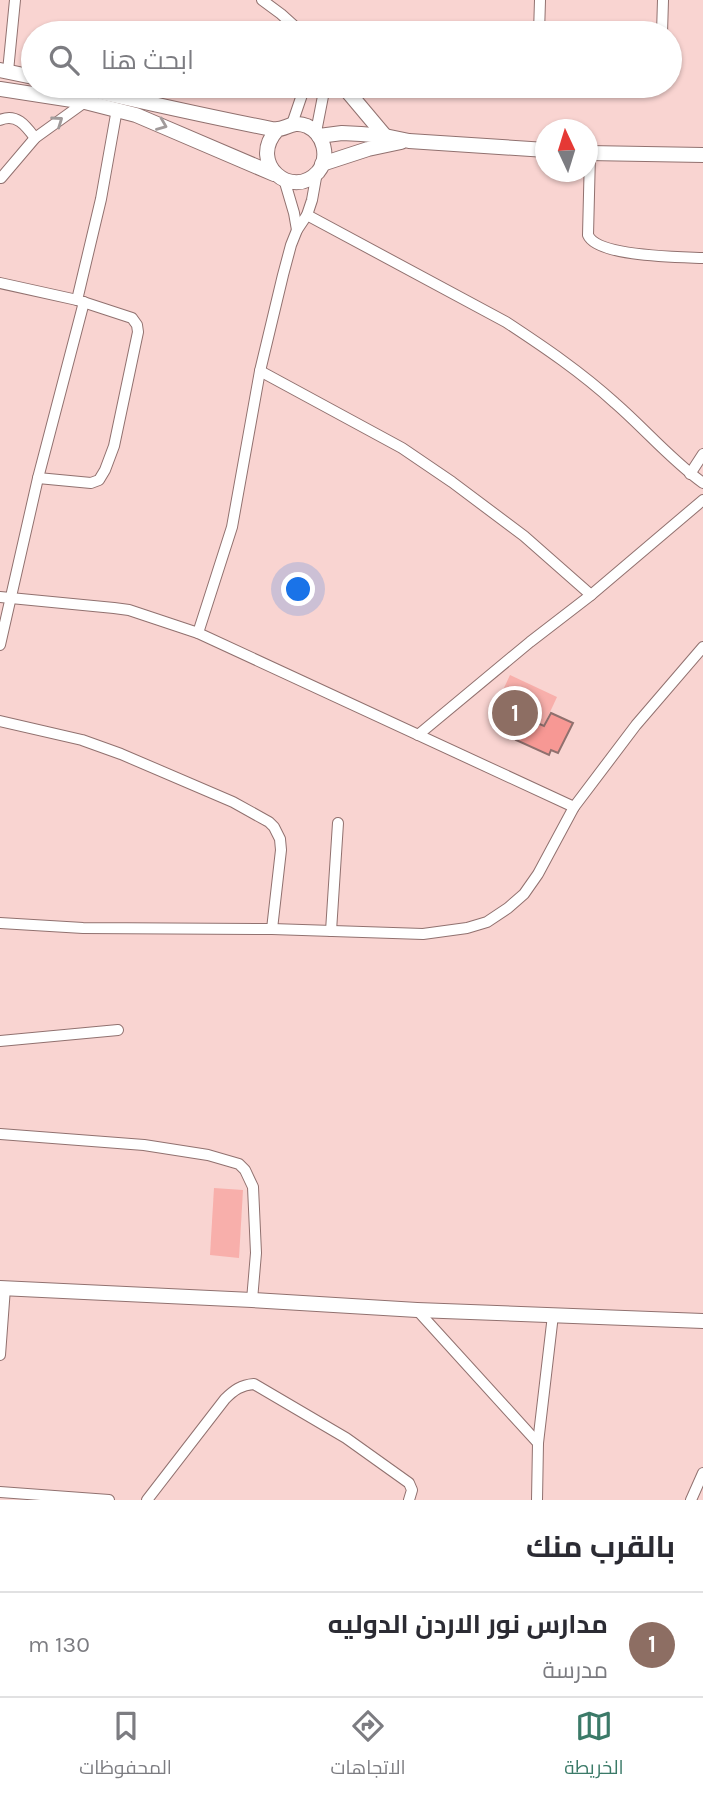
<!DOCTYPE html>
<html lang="ar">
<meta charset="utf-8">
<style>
:root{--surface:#fff;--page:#f7f7f7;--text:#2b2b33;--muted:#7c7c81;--line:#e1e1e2;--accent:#3b7a68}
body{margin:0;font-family:Karla,Cairo,sans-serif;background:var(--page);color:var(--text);direction:rtl}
.compass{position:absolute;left:535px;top:119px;width:63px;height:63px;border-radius:50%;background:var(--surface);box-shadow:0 2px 5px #0004;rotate:356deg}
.you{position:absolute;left:299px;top:590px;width:24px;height:24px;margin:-18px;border:5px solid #fff;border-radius:50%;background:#1a73e8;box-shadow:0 0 0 10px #1a73e833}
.badge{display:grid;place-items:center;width:46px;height:46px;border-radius:50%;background:var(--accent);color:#fff;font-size:23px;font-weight:700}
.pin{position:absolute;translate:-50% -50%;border:4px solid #fff;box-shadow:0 2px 7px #0006}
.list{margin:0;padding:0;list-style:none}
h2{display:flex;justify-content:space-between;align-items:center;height:91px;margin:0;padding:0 28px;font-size:30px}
h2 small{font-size:23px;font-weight:400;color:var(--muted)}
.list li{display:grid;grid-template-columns:46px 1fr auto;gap:21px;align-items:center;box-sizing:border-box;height:105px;padding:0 28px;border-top:2px solid var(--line)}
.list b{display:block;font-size:26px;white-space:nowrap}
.list p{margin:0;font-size:23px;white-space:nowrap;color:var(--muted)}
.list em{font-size:23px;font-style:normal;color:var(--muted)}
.icon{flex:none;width:38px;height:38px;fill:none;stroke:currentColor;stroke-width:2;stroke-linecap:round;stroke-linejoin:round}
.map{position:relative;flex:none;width:703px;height:1500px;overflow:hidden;direction:ltr}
.search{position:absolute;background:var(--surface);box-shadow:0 2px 5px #0004;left:21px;right:21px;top:21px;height:77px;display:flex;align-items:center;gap:18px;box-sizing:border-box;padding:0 24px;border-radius:38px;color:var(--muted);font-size:26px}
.sheet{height:196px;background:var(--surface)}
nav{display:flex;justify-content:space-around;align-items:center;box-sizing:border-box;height:98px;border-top:2px solid var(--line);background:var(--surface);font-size:19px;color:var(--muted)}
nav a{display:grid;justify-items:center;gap:4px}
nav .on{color:var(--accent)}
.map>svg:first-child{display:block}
.green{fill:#f8afab}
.building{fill:#f79894;stroke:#90706e;stroke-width:2}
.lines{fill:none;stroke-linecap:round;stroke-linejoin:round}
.minor-casing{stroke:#91716f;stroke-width:12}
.tertiary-casing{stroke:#91716f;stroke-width:16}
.minor{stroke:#fff;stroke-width:10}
.tertiary{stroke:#fff;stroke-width:14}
.oneway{stroke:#a19b9b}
</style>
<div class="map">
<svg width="703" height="1500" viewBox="0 0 703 1500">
<rect width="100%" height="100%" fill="#f9d4d1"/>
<g class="green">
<polygon points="510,675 557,697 544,725 497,703"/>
<polygon points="214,1188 243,1190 239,1258 210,1255"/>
</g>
<polygon class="building" points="551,713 573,723 558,753 551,750 549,755 516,740 526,718 544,726"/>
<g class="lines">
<defs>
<g id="minor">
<polyline points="262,0 281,14 302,33"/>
<polyline points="539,33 540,0"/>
<polyline points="662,33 663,0"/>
<polyline points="8,71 15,0"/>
<path d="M0 120C17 113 26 126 35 138"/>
<polyline points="292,124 305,86"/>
<polyline points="316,132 325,86"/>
<path d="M590 154 588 235C597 257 681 257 703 258"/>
<polyline points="1,178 35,138 85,102"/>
<polyline points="284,179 294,213 297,230"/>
<path d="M307 215 506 322C544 347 581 372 615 403 645 429 671 460 703 483"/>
<polyline points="0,283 77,300 132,318 137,325 138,332 114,446 105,470 99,480 91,483 38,478"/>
<polyline points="77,300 101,199 117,109"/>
<polyline points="260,371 402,448 452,482 524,536 591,595 703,500"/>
<polyline points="690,474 703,454"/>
<polyline points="0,597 114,608 129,610 198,633 574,807"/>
<polyline points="198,633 232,527 260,371 283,275 291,245 297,230 307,215 312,200 317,172"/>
<polyline points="0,645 38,478 84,302"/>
<polyline points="0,721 82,740 121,754 233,802 269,822 274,827 280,839 281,850 272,929"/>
<polyline points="418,735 530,642 591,595"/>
<polyline points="0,923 83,928 272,929 423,934 467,928 487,922 508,908 524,894 538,874 574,807 636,725 703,647"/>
<polyline points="331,931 338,823"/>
<polyline points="0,1041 118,1030"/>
<polyline points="0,1134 144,1145 208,1155 239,1164 245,1170 253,1187 256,1253 252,1300"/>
<polyline points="417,1310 538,1443"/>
<polyline points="0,1355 5,1288"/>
<polyline points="0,1492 109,1500"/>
<path d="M147 1500 225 1399C234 1390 241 1385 254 1384L346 1438 409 1483 412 1490 409 1500"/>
<polyline points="537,1500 538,1443 553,1315"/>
<polyline points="691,1500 703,1473"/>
</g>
<g id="tertiary">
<polyline points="0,70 33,77"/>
<path d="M73 86C139 101 205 116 272 129 285 132 291 119 307 126 324 134 330 157 318 172 292 201 247 163 277 130"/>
<polyline points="343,86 385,136"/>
<polyline points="0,89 85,102 136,115 274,174"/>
<polyline points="319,136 342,133 361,134 385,136 409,141 546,150"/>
<polyline points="588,153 703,155"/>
<polyline points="322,164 368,149 401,142"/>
<polyline points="0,1288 252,1300 417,1310 703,1321"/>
</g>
</defs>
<use href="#minor" class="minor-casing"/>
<use href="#tertiary" class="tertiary-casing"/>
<use href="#minor" class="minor"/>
<use href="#tertiary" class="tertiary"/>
</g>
<defs><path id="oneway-chevron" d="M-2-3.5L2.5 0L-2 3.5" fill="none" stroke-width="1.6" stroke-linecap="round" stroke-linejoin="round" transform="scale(1.75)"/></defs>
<g class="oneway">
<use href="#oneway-chevron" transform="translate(58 121) rotate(-35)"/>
<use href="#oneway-chevron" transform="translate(162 125) rotate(22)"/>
</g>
</svg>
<svg class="compass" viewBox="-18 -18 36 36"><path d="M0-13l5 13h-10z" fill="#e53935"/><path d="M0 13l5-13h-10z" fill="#7c7c81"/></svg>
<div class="you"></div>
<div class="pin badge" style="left:515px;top:713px;background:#8d6e63">1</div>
<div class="search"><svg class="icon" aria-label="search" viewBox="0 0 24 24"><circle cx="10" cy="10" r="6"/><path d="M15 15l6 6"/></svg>ابحث هنا</div>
</div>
<section class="sheet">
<h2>بالقرب منك<small></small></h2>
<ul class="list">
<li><span class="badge" style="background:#8d6e63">1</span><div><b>مدارس نور الاردن الدوليه</b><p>مدرسة</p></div><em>130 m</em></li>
</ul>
</section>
<nav>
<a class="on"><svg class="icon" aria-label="map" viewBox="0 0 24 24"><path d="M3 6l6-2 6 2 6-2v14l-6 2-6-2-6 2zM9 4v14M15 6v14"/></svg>الخريطة</a>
<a><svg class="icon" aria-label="directions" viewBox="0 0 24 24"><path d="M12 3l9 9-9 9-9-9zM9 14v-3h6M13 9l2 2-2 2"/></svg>الاتجاهات</a>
<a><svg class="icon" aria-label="saved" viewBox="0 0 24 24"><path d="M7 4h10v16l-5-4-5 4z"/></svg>المحفوظات</a>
</nav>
